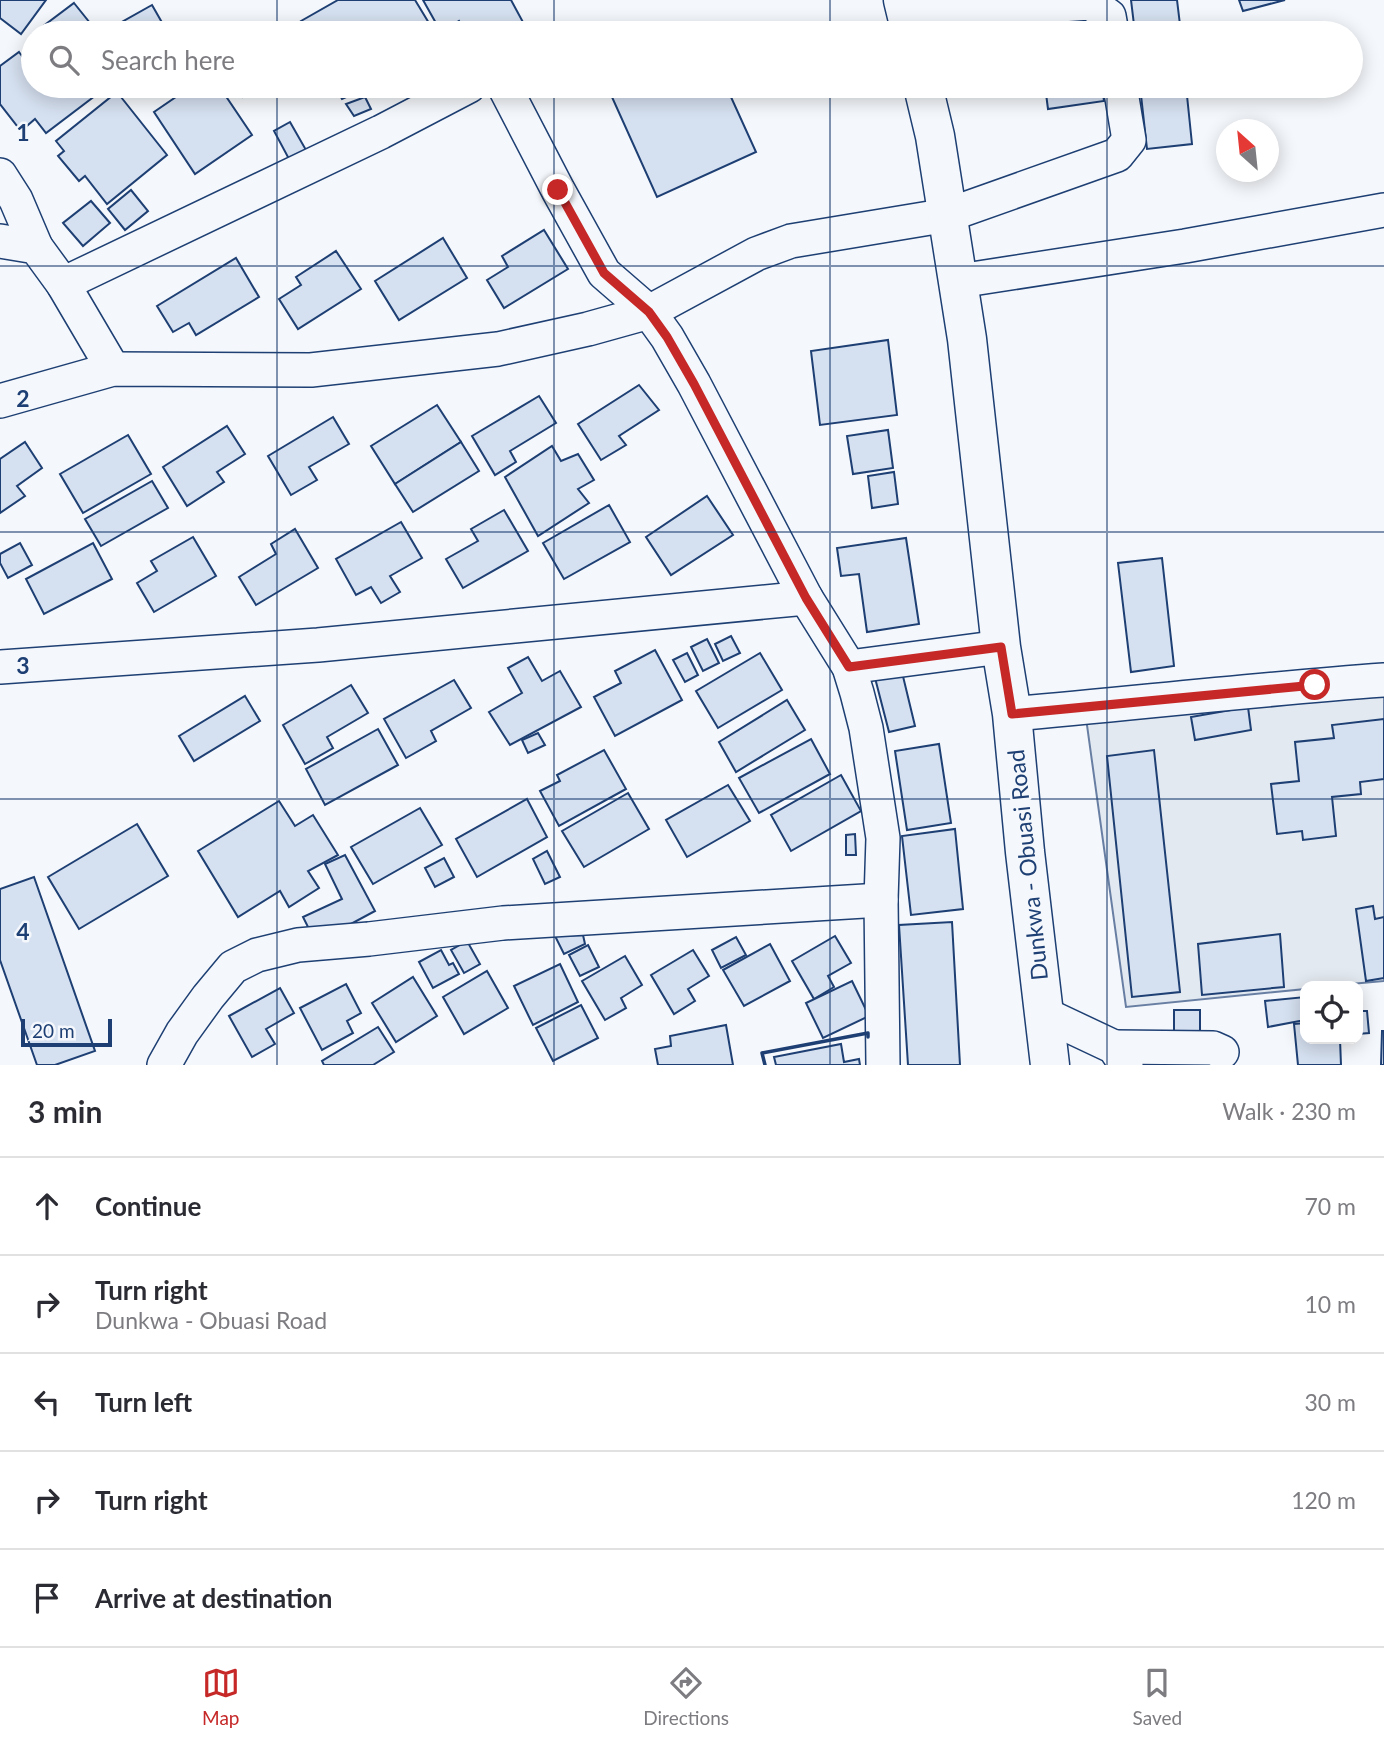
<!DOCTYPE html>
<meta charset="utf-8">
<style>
:root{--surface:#fff;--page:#f2f2f3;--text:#2b2b33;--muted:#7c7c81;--line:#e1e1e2;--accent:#c62828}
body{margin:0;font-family:Lato,sans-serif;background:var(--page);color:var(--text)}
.controls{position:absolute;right:21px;bottom:21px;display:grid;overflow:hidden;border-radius:14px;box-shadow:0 4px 18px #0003}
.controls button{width:63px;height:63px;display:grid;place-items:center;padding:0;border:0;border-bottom:2px solid var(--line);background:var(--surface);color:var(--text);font:35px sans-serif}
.compass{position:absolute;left:1216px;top:119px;width:63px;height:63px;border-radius:50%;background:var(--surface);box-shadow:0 4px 18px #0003;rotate:333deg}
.scale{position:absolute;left:21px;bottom:18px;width:91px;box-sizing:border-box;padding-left:7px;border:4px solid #1d3f73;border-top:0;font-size:19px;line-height:24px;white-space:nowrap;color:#1d3f73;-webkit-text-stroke:5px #f4f7fb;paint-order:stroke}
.stop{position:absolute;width:21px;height:21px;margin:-16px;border:5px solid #c62828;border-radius:50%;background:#fff}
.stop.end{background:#c62828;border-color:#fff;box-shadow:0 2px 7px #0008}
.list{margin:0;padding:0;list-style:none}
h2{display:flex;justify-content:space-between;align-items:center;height:91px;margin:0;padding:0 28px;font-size:30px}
h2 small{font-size:23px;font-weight:400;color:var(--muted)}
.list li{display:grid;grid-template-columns:46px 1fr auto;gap:21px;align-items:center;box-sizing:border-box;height:98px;padding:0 28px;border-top:2px solid var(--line)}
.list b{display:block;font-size:26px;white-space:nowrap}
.list p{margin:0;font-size:23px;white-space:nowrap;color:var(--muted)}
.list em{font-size:23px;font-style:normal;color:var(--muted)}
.icon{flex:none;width:38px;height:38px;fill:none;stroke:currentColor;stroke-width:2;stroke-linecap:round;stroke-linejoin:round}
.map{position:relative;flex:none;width:1384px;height:1065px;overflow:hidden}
.search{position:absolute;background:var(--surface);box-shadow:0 4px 18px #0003;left:21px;right:21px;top:21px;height:77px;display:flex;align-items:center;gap:18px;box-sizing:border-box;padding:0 24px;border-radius:38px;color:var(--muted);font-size:26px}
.sheet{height:581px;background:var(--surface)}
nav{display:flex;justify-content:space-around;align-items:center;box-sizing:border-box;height:98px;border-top:2px solid var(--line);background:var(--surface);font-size:19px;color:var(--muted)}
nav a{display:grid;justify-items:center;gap:4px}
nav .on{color:var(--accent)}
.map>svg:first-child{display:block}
.green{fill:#e3e9f0;stroke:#687fa3;stroke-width:2}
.building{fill:#d5e0f0;stroke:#1d3f73;stroke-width:2}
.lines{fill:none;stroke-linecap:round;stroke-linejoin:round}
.minor-casing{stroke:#1d3f73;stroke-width:36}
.major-casing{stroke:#1d3f73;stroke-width:41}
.minor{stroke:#f4f7fb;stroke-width:33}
.major{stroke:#f4f7fb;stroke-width:38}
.wall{stroke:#1d3f73;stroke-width:3.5}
.route{stroke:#c62828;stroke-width:9}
.grid{fill:none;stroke:#1d3f73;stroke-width:2;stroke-opacity:0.55}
.labels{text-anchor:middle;stroke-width:5;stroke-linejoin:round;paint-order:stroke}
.street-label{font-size:23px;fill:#1d3f73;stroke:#f4f7fb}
.grid-label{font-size:23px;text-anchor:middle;font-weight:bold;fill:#1d3f73;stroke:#f4f7fb;stroke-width:5;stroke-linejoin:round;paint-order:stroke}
</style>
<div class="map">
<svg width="1384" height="1065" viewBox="0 0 1384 1065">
<rect width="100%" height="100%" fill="#f4f7fb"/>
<polygon class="green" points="1384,686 1384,981 1328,986 1305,986 1305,989 1126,1007 1086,718"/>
<g class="building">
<polygon points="0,0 46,0 21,34 0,18"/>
<polygon points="338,0 415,0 435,33 379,33 376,28 366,33 308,33 301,21"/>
<polygon points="423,0 511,0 524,24 508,33 465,33 459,21 441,32"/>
<polygon points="1131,0 1177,0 1181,33 1135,33"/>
<polygon points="1239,0 1285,0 1243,11"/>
<polygon points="74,3 98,33 34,33"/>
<polygon points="152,5 168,33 116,33 113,27"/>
<polygon points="19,52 33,71 33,86 45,86 52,95 64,86 108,86 46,133 35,119 21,131 0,104 0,66"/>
<polygon points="192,86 219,86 252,135 195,174 154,112"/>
<polygon points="237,86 263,86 243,97"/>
<polygon points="335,86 371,86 342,99"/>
<polygon points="409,86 430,86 414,94"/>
<polygon points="607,86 726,86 756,152 657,197"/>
<polygon points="1045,86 1102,86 1104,101 1048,109"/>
<polygon points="1140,86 1186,86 1192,144 1147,149"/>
<polygon points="117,92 167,155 107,204 85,176 79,181 58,156 64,151 56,141"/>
<polygon points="365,97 371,109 354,116 346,104"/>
<polygon points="290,122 306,150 289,159 274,131"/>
<polygon points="131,190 148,211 125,230 108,209"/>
<polygon points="91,201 110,223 83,246 63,223"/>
<polygon points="544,230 568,269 504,308 487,280 508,267 502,256"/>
<polygon points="443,238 467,278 399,320 375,281"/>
<polygon points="336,251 361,289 298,329 279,299 301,285 296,277"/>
<polygon points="236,258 259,297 196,335 189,323 173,332 157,306"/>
<polygon points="888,340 897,415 820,425 811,351"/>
<polygon points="639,385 659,410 619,436 626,445 601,460 578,424"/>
<polygon points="539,396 556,423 510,451 516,462 495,475 472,436"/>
<polygon points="437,405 461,442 395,484 371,446"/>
<polygon points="333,417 349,444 309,467 317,480 291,495 268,456"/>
<polygon points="227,426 245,454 217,472 224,482 187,506 163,467"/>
<polygon points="888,430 893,468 853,474 847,436"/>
<polygon points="128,435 151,474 83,513 60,474"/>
<polygon points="25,442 42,468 17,486 25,496 0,513 0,459"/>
<polygon points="461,442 479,471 413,512 395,484"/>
<polygon points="552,446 561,461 578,454 594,480 578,489 589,503 538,536 505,477"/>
<polygon points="894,472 898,504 872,508 868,476"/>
<polygon points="152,481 168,508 101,546 85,519"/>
<polygon points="707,496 733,535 671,575 646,537"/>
<polygon points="609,505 630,542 564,579 543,543"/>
<polygon points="504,510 528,551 463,588 446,559 478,541 471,529"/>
<polygon points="401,522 422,558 390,576 400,592 381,603 371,587 356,595 336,559"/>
<polygon points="295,529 318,568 256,605 239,577 276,554 271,544"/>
<polygon points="193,537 216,576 154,612 137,583 157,571 151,561"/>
<polygon points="906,538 919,624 867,632 859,574 841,576 837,548"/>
<polygon points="20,543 32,565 8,578 0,563 0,554"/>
<polygon points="93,543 112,579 44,614 26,579"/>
<polygon points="1162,558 1174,666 1131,672 1118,563"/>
<polygon points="731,636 740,653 723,661 715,644"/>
<polygon points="707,639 719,663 703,671 691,647"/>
<polygon points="655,650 682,700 615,736 594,697 621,683 615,671"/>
<polygon points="687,653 698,675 685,682 673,660"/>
<polygon points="760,653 782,690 718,728 696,691"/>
<polygon points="528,657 542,681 560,671 581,707 510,745 489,712 522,693 508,668"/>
<polygon points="901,668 915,726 889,732 874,674"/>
<polygon points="454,680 471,708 431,731 436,741 406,758 384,719"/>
<polygon points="351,685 368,713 327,737 333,748 305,764 283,725"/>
<polygon points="245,696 260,721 194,761 179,736"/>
<polygon points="787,700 805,730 736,772 719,742"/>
<polygon points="1248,707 1251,730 1195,740 1191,717"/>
<polygon points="1384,719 1384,779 1360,782 1361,794 1332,797 1336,836 1303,840 1302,831 1277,834 1271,784 1299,781 1295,742 1334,738 1332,725"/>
<polygon points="378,729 398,765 325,805 306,769"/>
<polygon points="538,733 545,745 528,753 522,740"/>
<polygon points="811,739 830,774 759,813 739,778"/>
<polygon points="939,744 951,823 907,830 895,751"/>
<polygon points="604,750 626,789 559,826 540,791 560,781 557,775"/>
<polygon points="1154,750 1180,992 1132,997 1107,756"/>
<polygon points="841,775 861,811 791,851 771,815"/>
<polygon points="728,785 750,821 687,857 666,820"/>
<polygon points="628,793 649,829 584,867 562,831"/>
<polygon points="527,799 547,837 477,877 456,839"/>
<polygon points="279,801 295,826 313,815 338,855 308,871 319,888 289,907 280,891 238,917 198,851"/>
<polygon points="420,808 442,845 373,884 351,847"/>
<polygon points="137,824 168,876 79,929 48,877"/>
<polygon points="955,829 963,909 911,915 902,836"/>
<polygon points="855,834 856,855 846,855 846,835"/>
<polygon points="547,851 560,877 545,884 533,859"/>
<polygon points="345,855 375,911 349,925 310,931 303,917 342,899 325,864"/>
<polygon points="444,858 454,877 435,887 425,868"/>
<polygon points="34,877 95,1051 55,1065 37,1065 0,960 0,889"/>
<polygon points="1373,906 1375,919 1384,917 1384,978 1366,981 1356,909"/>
<polygon points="952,922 960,1065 908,1065 899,925"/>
<polygon points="1280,934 1284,987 1202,995 1198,944"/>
<polygon points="583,935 585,944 564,954 555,936"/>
<polygon points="835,936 851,963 828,976 834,987 814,999 792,961"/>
<polygon points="736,937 746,955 721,968 712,950"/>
<polygon points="467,941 480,964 464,973 451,950"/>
<polygon points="770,944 790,981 744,1006 723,970"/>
<polygon points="588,945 599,967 580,976 569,955"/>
<polygon points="441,950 449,965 453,963 459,974 433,988 419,962"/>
<polygon points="693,950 709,976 688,989 695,1001 674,1014 651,975"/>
<polygon points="625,956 642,985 621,998 626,1008 605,1020 582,981"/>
<polygon points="560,964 578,1002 533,1025 514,986"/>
<polygon points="487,971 508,1008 464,1034 443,997"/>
<polygon points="413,977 437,1016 396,1042 372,1003"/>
<polygon points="852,981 869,1016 823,1038 806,1003"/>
<polygon points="346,984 361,1013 347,1021 353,1033 322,1050 300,1008"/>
<polygon points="280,988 294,1013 266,1029 275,1044 252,1057 229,1016"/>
<polygon points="1305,997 1305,1020 1268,1027 1265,1001"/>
<polygon points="581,1005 598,1038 553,1061 536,1028"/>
<rect x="1174" y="1010" width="26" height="22"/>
<polygon points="1358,1011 1367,1011 1369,1033 1358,1034"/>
<polygon points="1305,1023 1305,1039 1340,1039 1341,1065 1298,1065 1294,1024"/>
<polygon points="726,1025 733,1065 658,1065 655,1049 671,1046 670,1036"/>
<polygon points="378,1027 394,1052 373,1065 324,1065 322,1061"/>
<polygon points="1382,1031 1384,1031 1384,1065 1381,1065"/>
<polygon points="841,1044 844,1062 859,1059 860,1065 776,1065 774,1057"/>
</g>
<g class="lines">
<defs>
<g id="minor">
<polyline points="907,15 1090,3 1109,16 1112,33"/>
<polyline points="504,86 558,190 604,273 649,312 667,337 694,384 806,598 849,667 857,693 866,728 883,838 881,900 883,1065"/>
<polyline points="0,175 16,200 36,247"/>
<polyline points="0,241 36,247 63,284 113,369"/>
<polyline points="959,281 1185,246 1384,210"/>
<polyline points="63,284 381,132 469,86"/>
<polyline points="0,401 113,369 311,370 498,349 588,329 649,312 756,254 791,241 948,215 1117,155 1129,140 1120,86"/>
<polyline points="0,667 318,645 806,598"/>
<polyline points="849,667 1001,647"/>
<path d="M1012 714C1136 703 1260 689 1384 680"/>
<polyline points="1044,1014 1114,1047 1126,1065"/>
<polyline points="1114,1047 1213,1048 1222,1052"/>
<polyline points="164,1065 182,1033 208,997 233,967 257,955 298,945 369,939 503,923 881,900"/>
</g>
<g id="major">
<polyline points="903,0 911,33"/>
<polyline points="923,86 935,136 967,339 1001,647 1012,714 1025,852 1050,1065"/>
</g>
</defs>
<use href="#minor" class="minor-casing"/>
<use href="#major" class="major-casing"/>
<use href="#minor" class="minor"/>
<use href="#major" class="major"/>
<polyline class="wall" points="765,1065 762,1053 868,1033 868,1037"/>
</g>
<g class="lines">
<polyline class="route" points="558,190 604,273 649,312 667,337 694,384 806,598 849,667 1001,647 1012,714 1315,685"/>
</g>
<path class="grid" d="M277 0V33M554 0V33M830 0V33M1107 0V33M277 86V1065M554 86V1065M830 86V1065M1107 86V1065M0 266H1384M0 532H1384M0 799H1384"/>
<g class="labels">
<g class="street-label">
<text transform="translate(1028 865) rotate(-96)" y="8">Dunkwa - Obuasi Road</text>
</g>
</g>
<g class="grid-label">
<text x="23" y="141">1</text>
<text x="23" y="407">2</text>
<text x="23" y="674">3</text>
<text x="23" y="940">4</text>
</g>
</svg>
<div class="controls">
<button><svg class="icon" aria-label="locate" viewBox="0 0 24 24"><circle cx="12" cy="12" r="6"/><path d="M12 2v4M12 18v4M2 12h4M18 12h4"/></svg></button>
</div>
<svg class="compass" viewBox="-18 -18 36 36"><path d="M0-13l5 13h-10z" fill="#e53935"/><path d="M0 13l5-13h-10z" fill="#7c7c81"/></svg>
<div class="scale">20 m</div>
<div class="stop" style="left:1315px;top:685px"></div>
<div class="stop end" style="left:558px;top:190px"></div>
<div class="search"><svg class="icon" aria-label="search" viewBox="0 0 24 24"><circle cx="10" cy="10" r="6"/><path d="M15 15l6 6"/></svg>Search here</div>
</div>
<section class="sheet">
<h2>3 min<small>Walk · 230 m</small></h2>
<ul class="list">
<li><svg class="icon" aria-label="ahead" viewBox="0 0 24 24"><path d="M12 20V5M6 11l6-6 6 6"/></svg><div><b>Continue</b></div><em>70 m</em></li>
<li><svg class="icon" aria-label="right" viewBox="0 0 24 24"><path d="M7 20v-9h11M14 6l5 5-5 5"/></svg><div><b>Turn right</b><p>Dunkwa - Obuasi Road</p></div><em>10 m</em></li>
<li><svg class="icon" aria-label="left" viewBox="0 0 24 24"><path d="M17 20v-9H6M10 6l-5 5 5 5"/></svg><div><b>Turn left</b></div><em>30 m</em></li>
<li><svg class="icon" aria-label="right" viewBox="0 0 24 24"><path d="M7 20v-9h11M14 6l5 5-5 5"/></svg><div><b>Turn right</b></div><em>120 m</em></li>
<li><svg class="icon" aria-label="arrive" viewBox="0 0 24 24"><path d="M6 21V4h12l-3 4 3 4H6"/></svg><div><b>Arrive at destination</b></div></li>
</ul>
</section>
<nav>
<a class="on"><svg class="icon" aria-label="map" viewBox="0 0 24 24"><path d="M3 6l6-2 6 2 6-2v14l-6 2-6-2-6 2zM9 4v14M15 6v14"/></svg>Map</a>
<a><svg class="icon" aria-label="directions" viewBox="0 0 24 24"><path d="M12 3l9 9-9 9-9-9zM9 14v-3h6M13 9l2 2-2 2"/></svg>Directions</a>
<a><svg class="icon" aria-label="saved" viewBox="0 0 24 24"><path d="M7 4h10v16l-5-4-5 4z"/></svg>Saved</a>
</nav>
